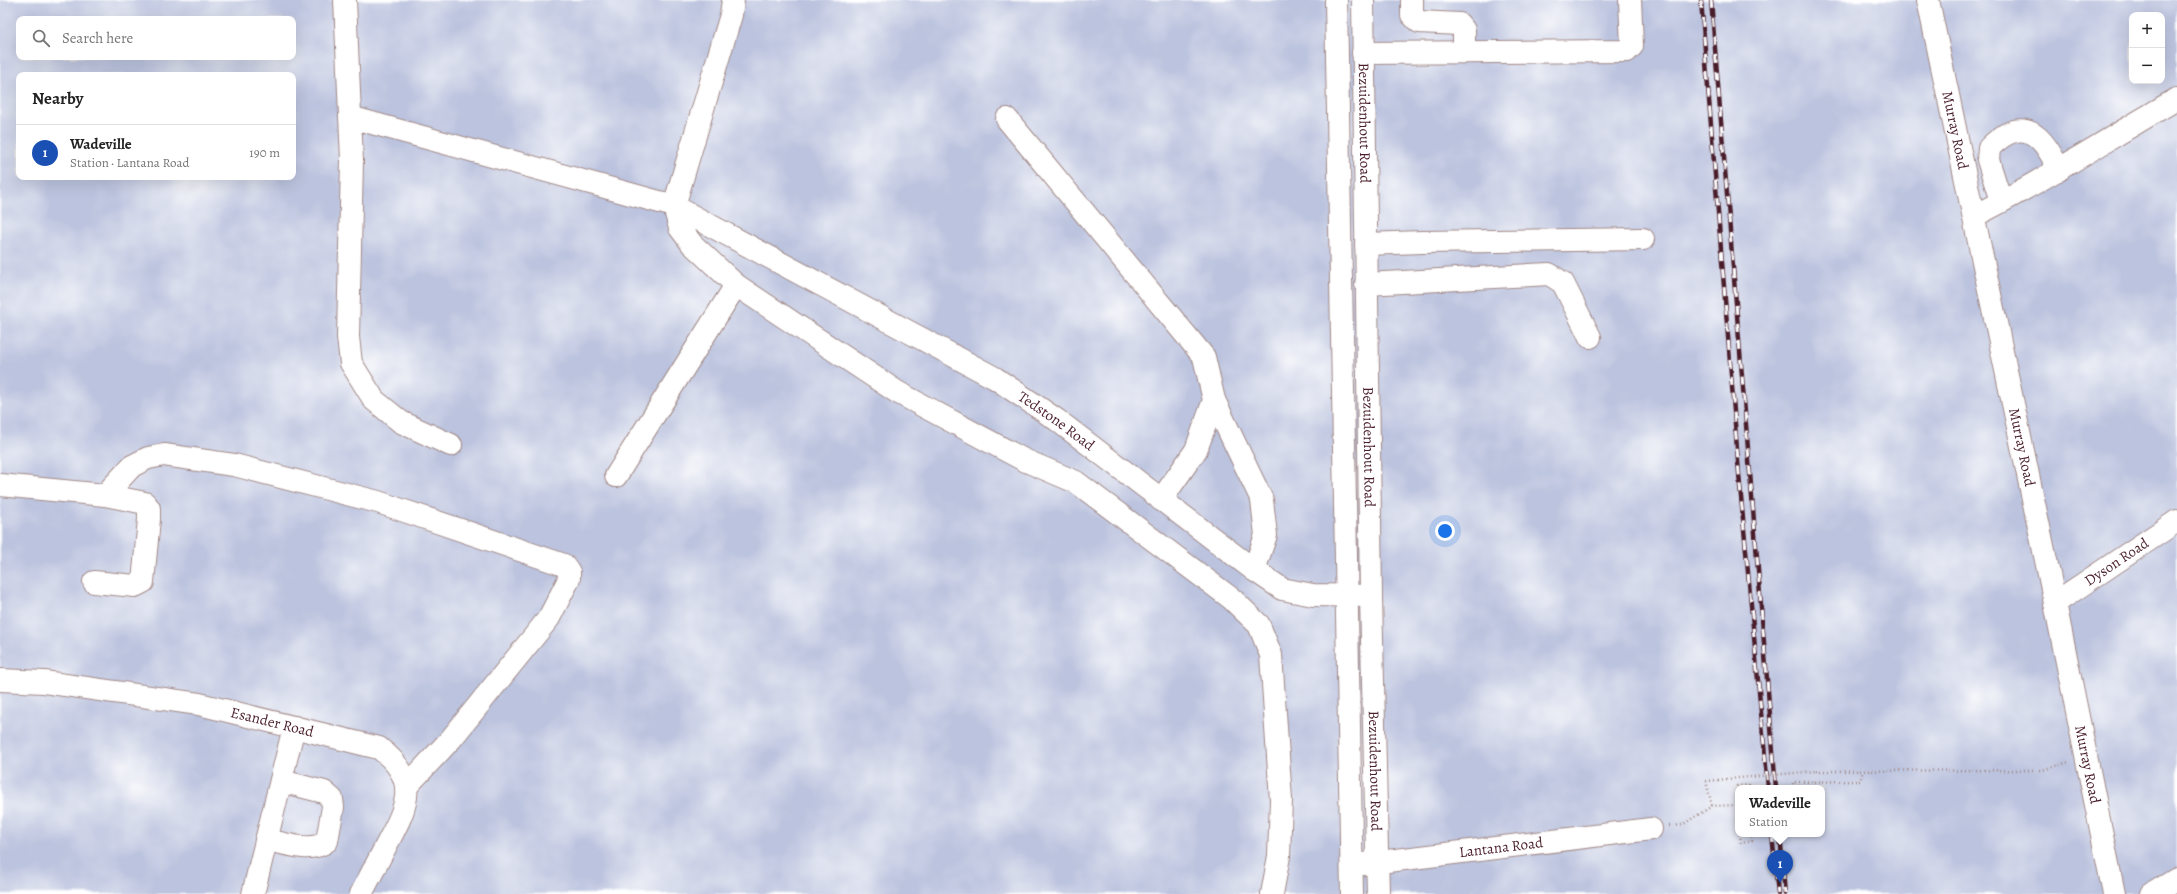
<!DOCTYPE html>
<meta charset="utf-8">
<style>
:root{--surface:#fff;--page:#f6f6f6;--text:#222;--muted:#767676;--line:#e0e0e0;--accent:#7c3aed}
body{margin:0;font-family:Alegreya,serif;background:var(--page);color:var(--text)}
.controls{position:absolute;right:12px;top:12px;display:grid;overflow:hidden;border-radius:8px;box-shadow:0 4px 16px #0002}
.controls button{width:36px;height:36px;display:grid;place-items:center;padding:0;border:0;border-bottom:1px solid var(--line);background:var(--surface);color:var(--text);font:20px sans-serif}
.you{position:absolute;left:1445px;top:531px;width:14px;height:14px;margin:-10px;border:3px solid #fff;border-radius:50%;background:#1a73e8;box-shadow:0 0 0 6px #1a73e833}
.badge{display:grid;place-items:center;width:26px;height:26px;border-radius:50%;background:var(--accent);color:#fff;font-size:13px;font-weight:700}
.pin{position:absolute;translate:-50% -33px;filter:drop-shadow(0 1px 2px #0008)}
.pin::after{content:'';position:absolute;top:21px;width:14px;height:12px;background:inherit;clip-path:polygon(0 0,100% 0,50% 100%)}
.popup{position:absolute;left:1735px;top:785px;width:90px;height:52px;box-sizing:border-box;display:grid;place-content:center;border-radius:8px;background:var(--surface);filter:drop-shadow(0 1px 3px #0005);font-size:13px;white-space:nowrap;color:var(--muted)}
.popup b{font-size:15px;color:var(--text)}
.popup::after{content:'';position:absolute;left:50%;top:100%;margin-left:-8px;border:8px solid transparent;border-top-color:var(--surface)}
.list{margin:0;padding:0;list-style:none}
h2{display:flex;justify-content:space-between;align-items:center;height:52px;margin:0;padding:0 16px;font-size:17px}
h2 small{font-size:13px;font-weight:400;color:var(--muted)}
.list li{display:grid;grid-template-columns:26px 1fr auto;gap:12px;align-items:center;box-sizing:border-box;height:56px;padding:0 16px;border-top:1px solid var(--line)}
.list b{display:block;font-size:15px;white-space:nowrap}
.list p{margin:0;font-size:13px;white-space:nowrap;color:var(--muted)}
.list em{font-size:13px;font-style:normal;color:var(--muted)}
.icon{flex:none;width:22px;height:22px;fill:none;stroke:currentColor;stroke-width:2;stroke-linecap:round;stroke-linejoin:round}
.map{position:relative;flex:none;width:2177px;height:894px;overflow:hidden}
.search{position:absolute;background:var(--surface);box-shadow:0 4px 16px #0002;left:16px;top:16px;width:280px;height:44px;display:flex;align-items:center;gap:10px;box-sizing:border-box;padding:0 14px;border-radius:8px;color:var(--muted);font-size:15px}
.panel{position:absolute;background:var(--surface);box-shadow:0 4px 16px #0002;left:16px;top:72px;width:280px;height:108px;border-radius:8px}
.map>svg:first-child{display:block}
.industrial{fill:#bbc3de;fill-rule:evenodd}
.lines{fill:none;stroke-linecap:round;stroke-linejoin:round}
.minor-casing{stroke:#a18886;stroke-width:24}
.path{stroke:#a18886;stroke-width:2.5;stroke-dasharray:1 3;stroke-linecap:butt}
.minor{stroke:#fff;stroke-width:22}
.rail-casing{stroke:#4a1f2b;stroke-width:4.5}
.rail{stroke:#fff;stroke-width:3;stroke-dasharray:9;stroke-linecap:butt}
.path-bridge{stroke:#a18886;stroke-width:2.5;stroke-dasharray:1 3;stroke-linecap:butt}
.labels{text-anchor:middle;stroke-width:3;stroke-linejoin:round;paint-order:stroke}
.street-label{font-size:15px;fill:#4a1f2b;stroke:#fff}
</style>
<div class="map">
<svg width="2177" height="894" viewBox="0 0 2177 894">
<rect width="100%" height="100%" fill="#fff"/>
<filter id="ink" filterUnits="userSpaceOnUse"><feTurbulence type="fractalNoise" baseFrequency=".025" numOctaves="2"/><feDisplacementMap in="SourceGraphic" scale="8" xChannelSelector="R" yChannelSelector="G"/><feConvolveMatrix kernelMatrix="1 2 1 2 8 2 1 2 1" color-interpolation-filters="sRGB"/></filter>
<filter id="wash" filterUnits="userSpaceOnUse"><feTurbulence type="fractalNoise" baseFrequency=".012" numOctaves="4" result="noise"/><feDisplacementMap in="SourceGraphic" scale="16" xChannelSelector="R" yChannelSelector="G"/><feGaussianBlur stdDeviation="0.9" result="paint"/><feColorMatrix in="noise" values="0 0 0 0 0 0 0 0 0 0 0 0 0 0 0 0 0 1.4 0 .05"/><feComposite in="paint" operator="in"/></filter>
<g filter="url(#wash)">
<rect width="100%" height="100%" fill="#f8f0e1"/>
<path class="industrial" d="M0 0H2177V894H0ZM2132 15H2162V81H2132ZM19 19H293V57H19ZM19 75H293V177H19ZM1738 788H1822V834H1738Z"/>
</g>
<g filter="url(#ink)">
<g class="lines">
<defs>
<g id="minor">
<polyline points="345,0 352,161 348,337 351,363 374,400 401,422 451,445"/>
<polyline points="733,0 731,15 674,206 680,228 692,244 736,285 897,392 1024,460 1076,482 1232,599 1259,625 1271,655 1281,800 1279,856 1272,894"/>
<polyline points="1336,0 1352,894"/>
<path id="s1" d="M1363 0 1371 596 1378 894"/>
<polyline points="1412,0 1412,15 1419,22 1459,24 1464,30 1464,52"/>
<path id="s2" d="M1928 0 2055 603 2114 894"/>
<polyline points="1363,53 1627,51 1632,46 1630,0"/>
<path id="s3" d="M350 117 674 206 995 378 1057 420 1254 570 1282 589 1313 595 1371 596"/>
<polyline points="1007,119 1204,357 1214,400 1196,450 1161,500"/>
<path d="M2001 201 1988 160 1989 148C2023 113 2043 135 2059 170"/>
<path d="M1974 216C2044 181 2109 138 2177 99"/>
<polyline points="1366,244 1422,242 1643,239"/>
<polyline points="1366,284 1549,274 1563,283 1590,337"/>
<polyline points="1214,400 1262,500 1266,535 1254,570"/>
<polyline points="616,476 736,285"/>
<polyline points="0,485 105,495 145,503 149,508 149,519 143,582 135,586 94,582"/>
<polyline points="105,495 132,466 148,458 164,455 234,465 378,502 564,565 569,572 569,579 549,618 451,739 406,787"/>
<path id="s4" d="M2055 603 2177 521"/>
<path id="s5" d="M0 680 44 682 199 704 379 748C420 779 408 804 388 842 379 859 370 877 361 894"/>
<path d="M266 840C285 843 312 854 327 841L333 807 332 799 324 792 281 781"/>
<path id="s6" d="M1363 864 1651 829"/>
<polyline points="253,894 294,727"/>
<polyline points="2152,894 2177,879"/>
</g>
</defs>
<use href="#minor" class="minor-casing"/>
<g class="path">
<polyline points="1816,771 2042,770 2069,762"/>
<polyline points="1706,781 1712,806"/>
<polyline points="1793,788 1793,782 1860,781 1863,771"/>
<polyline points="1737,805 1738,812"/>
<polyline points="1669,826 1682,825 1712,806 1737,805 1737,786 1749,785 1749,788"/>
<polyline points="1740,834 1741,843 1752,841 1751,834"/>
<polyline points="1796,834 1796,837"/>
</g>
<use href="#minor" class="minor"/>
<defs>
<g id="rail">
<polyline points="1701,0 1740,486 1768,788"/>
<polyline points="1711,0 1776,788"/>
<polyline points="1772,834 1778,894"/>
<polyline points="1780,834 1785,894"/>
</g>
</defs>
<use href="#rail" class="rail-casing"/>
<use href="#rail" class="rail"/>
<polyline class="path-bridge" points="1706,781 1816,771"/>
</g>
</g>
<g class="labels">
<g class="street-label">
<text dy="5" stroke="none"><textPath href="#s1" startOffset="123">Bezuidenhout Road</textPath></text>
<text dy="5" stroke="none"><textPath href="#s2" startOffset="133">Murray Road</textPath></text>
<text dy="5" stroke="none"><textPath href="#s3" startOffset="775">Tedstone Road</textPath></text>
<text dy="5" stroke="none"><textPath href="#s1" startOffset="447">Bezuidenhout Road</textPath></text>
<text dy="5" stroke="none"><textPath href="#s2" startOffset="457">Murray Road</textPath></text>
<text dy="5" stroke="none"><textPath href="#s4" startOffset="74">Dyson Road</textPath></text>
<text dy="5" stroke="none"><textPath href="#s5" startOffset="276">Esander Road</textPath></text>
<text dy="5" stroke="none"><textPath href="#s2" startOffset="781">Murray Road</textPath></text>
<text dy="5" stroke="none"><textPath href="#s1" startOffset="771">Bezuidenhout Road</textPath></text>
<text dy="5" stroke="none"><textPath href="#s6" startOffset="139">Lantana Road</textPath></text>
</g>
</g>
</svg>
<div class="controls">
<button>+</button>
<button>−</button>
</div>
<div class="you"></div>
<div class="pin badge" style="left:1780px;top:883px;background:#1a4fb4">1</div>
<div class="popup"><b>Wadeville</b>Station</div>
<div class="search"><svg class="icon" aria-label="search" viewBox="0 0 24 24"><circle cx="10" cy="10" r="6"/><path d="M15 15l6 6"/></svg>Search here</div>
<section class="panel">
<h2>Nearby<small></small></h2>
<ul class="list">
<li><span class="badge" style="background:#1a4fb4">1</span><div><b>Wadeville</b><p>Station · Lantana Road</p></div><em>190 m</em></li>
</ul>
</section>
</div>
